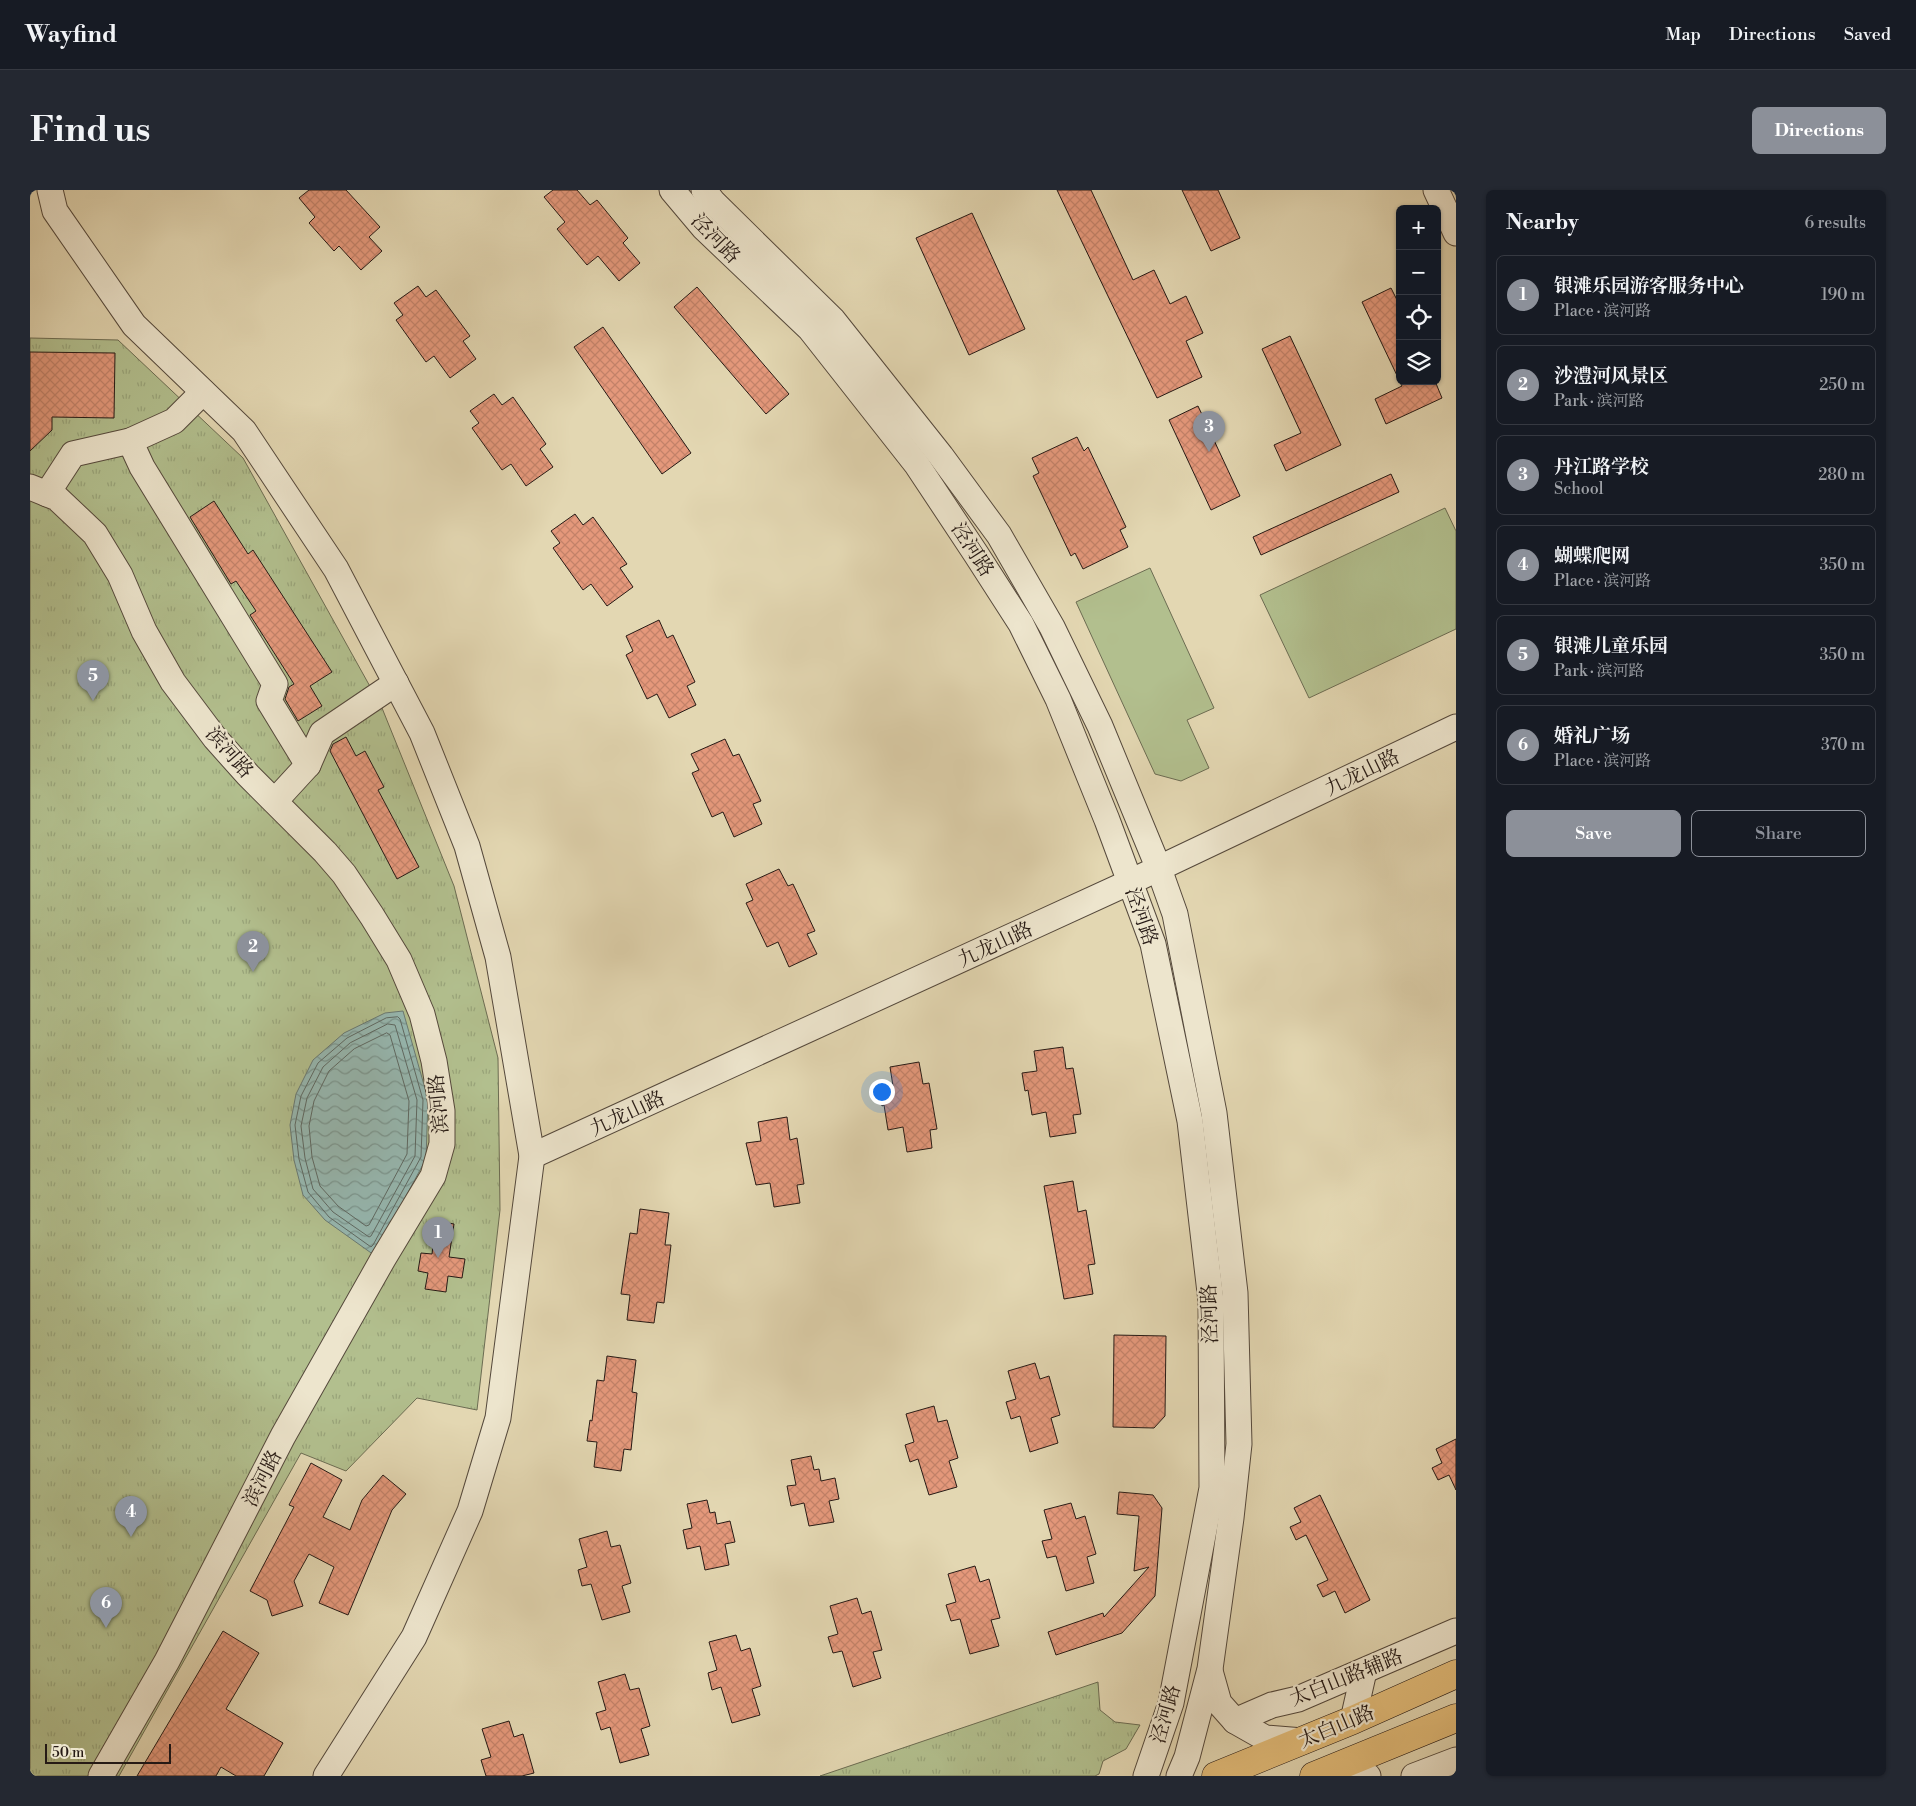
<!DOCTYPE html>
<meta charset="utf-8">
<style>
:root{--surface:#171b24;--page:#242831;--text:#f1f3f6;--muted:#9ea1a6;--line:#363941;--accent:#8c9099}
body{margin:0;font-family:"Libre Bodoni","Noto Serif SC",serif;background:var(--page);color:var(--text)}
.controls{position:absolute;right:15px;top:15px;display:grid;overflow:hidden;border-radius:8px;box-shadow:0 1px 4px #0004}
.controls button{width:45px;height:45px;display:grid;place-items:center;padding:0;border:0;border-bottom:1px solid var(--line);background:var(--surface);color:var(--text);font:25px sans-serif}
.scale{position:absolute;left:15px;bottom:12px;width:126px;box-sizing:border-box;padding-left:5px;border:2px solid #261a15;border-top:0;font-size:14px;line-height:18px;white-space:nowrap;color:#261a15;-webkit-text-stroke:4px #ede5cd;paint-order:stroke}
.you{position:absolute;left:851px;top:901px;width:18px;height:18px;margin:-12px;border:4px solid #fff;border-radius:50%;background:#1a73e8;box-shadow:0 0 0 8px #1a73e833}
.badge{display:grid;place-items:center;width:32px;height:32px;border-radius:50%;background:var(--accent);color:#fff;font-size:16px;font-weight:700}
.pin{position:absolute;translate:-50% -41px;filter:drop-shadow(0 1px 2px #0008)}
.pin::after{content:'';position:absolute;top:26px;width:18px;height:15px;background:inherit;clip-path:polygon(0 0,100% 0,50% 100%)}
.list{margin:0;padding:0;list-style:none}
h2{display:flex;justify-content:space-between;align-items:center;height:65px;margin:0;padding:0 20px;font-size:21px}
h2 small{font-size:16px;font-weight:400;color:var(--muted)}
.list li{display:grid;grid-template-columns:32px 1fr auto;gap:15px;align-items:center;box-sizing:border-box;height:80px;margin:0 10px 10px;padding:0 10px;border:1px solid var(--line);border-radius:8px}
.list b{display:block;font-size:19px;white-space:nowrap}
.list p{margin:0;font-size:16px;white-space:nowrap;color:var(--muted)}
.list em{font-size:16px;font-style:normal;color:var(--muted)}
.actions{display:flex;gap:10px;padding:15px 20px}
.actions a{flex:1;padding:11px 0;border:1px solid var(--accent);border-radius:8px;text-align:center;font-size:18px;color:var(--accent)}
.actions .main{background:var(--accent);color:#fff}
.icon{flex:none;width:28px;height:28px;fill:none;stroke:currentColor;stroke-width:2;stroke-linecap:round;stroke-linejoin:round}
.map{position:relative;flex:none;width:1426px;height:1586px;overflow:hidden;border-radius:8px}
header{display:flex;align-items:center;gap:30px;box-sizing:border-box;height:70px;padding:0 25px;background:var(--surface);border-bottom:1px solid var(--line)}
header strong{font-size:24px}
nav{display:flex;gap:28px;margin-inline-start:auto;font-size:18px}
.intro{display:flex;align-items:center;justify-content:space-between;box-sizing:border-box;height:120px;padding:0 30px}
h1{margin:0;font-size:35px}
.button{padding:12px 22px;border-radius:8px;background:var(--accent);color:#fff;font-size:18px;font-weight:700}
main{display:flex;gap:30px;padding:0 30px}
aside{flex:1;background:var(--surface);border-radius:8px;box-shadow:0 1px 4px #0004}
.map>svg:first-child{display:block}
.grass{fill:url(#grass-tufts);stroke:#6c6c52}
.pitch{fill:#b2bf8e;stroke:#6c6c52}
.water{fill:url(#water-waves);stroke:#697973}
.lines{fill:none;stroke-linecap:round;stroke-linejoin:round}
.shore{stroke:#5e6963;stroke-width:1}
.building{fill:url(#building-cross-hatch);stroke:#261a15}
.minor-casing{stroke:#55493c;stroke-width:27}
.major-casing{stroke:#261a15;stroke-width:29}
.minor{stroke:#ede5cd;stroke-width:25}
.major{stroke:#e2bc79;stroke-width:28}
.labels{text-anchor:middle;stroke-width:4.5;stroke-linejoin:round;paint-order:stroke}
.street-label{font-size:20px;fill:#261a15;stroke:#ede5cd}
</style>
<header>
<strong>Wayfind</strong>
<nav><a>Map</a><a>Directions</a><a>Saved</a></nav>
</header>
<div class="intro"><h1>Find us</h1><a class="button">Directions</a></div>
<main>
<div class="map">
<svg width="1426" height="1586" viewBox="0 0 1426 1586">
<defs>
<pattern id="grass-tufts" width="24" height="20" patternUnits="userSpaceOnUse" patternTransform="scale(1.25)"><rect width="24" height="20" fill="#b2bf8e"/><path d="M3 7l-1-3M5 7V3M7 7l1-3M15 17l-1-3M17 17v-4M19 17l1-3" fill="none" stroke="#99a47a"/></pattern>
<pattern id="water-waves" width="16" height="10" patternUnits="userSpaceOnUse" patternTransform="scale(1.25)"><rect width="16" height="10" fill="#96b8b1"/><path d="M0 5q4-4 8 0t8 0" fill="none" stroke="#7a958f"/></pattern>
<pattern id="building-cross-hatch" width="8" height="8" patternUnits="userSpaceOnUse" patternTransform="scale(1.25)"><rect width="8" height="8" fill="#e4987b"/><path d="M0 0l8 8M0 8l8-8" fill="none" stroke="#c38269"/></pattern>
</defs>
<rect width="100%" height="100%" fill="#e3d7b2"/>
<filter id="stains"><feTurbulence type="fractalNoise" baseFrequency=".004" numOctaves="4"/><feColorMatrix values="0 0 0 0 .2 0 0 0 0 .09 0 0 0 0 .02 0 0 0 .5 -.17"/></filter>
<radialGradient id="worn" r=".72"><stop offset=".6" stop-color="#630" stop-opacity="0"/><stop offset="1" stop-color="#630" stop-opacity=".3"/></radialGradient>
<g class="grass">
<polygon points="0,148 88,150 213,268 352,518 424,696 468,868 470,1020 447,1220 387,1208 316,1281 271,1263 89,1586 0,1586"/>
<polygon points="1068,1492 1070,1520 1085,1532 1110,1535 1096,1559 1073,1571 1069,1584 1065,1586 790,1586"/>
</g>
<g class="pitch">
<polygon points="1415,318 1426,341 1426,439 1279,508 1230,405"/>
<polygon points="1120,378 1184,518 1157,530 1179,578 1151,591 1125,584 1046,412"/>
</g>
<polygon class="water" points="373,821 398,909 396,969 344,1065 295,1030 273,1005 264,970 260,935 266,904 283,870 314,843 355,823"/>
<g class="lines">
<g class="shore">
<polygon points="368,827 370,829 393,910 391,967 343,1055 341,1057 299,1027 278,1002 269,969 265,935 271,906 288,873 317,848 356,828"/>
<polygon points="358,834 365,835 387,910 385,966 341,1046 339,1047 303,1022 283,999 275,968 271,936 277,908 293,877 320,853"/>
<polygon points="357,843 360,845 379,911 377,964 339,1035 336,1036 308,1016 290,996 282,967 279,936 284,911 299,881 324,859"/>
</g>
</g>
<g class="building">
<polygon points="279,0 316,0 350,37 339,47 352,61 331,80 309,56 304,61 279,33 285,27 269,8"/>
<polygon points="523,0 547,0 560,15 567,10 598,48 593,53 610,73 589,91 568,66 557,75 527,39 535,32 514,7"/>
<polygon points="1027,0 1061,0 1103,90 1124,80 1140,114 1156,106 1173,143 1156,151 1172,187 1127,208"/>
<polygon points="1152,0 1188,0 1210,48 1181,61"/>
<polygon points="942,23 995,139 939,165 886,48"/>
<polygon points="388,96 396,107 406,100 440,146 433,151 446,169 420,188 404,166 396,172 366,130 373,125 364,113"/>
<polygon points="667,97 759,204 736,224 644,117"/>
<polygon points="1361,98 1370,116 1370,191 1405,191 1412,208 1356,234 1345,209 1372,196 1332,112"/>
<polygon points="573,137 661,263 632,284 544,157"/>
<polygon points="1260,146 1311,255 1256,281 1244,255 1271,243 1232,159"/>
<polygon points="0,162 85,163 84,228 22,227 22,240 0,261"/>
<polygon points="464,204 472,215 483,207 516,254 510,259 523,277 496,296 481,274 472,280 442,238 449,233 440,221"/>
<polygon points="1168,216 1210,306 1181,320 1139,230"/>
<polygon points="1047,247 1054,261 1058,257 1096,337 1090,340 1098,357 1053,379 1045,363 1041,366 1003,286 1009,283 1002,268"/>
<polygon points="1361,284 1369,302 1231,365 1223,347"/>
<polygon points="184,311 218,364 223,360 302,482 280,496 292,516 268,531 255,509 259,497 264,494 220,425 226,421 206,391 201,394 160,327"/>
<polygon points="545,324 553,335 563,327 597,374 590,378 603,397 577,416 561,394 553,400 523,358 530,353 521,341"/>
<polygon points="629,430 637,448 643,445 665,492 657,496 666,515 639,528 627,504 617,509 596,465 603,461 596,446"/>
<polygon points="316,547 326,566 335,561 354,597 348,600 389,677 367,689 300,561 303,554"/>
<polygon points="695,549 703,566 709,564 731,611 723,614 732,634 704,647 693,622 682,627 662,583 669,580 661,564"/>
<polygon points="749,679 758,696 763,694 785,741 777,744 787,764 759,777 748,752 737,757 716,713 723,710 716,694"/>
<polygon points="1033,857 1036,879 1043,878 1051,924 1043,925 1046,943 1020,947 1016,922 1002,925 998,900 995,901 992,883 1007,881 1004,861"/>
<polygon points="889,872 893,894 899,893 907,939 900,940 902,958 877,962 873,937 858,940 854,915 852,916 849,898 863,896 860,877"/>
<polygon points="757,927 760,950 767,948 774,994 767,995 770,1013 744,1017 740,993 726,995 716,953 731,951 728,932"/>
<polygon points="1043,991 1048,1022 1056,1020 1065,1074 1058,1075 1063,1104 1034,1109 1014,996"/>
<polygon points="610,1019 639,1023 635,1055 641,1055 634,1113 627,1112 624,1133 597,1130 600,1105 591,1104 600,1043 607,1044"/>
<polygon points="406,1031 424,1034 419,1067 435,1069 432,1088 418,1086 416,1102 395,1099 398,1083 388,1081 391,1063 402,1064"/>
<polygon points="1084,1145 1136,1146 1135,1226 1124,1238 1083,1237"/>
<polygon points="577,1166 606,1170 602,1202 607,1203 601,1260 594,1259 591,1281 564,1277 567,1252 557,1251 560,1230 562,1231 567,1190 574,1191"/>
<polygon points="1005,1173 1010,1189 1019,1186 1030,1225 1021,1228 1028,1253 1000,1262 990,1226 981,1229 976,1212 986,1209 978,1181"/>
<polygon points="904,1216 908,1232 917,1230 928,1268 919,1271 927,1297 899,1305 888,1269 880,1272 875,1255 884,1252 876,1224"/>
<polygon points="1426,1249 1426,1300 1419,1285 1408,1290 1402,1278 1412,1273 1406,1259"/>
<polygon points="781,1266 784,1280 789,1279 791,1291 805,1288 809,1309 799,1311 804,1332 779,1336 774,1313 761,1316 757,1296 766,1295 761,1270"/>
<polygon points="281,1273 312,1290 293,1327 320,1340 332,1310 353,1285 376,1304 362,1320 318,1425 289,1413 304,1377 279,1364 264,1391 273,1416 242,1426 237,1410 220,1401 264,1317 259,1315"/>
<polygon points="1089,1302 1123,1305 1132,1318 1125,1406 1092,1443 1026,1465 1018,1442 1073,1423 1074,1427 1119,1377 1104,1381 1109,1326 1087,1324"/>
<polygon points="1290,1305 1340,1410 1315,1423 1305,1401 1293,1407 1287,1395 1298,1390 1276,1345 1266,1350 1260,1337 1271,1332 1264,1318"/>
<polygon points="677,1310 680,1323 685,1322 687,1334 700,1331 705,1352 695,1354 699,1375 675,1380 670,1356 657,1359 653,1340 662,1338 657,1314"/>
<polygon points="1041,1313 1046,1329 1055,1326 1066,1364 1057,1367 1064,1393 1036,1401 1026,1366 1017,1368 1012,1351 1022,1349 1014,1320"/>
<polygon points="577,1341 581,1357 590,1355 601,1393 592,1396 600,1422 572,1430 561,1394 552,1396 548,1380 557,1377 549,1349"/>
<polygon points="945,1376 950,1392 959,1389 970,1428 961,1430 969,1456 940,1464 930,1429 921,1431 916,1415 926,1412 918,1384"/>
<polygon points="827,1408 832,1424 841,1421 852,1460 843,1462 851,1488 823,1497 812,1461 803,1463 798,1447 808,1444 800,1416"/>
<polygon points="193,1441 229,1463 196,1519 253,1553 234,1586 206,1586 191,1577 186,1586 107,1586"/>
<polygon points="706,1445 711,1461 720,1458 731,1496 722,1499 730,1525 702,1533 691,1497 682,1500 678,1483 687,1480 679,1452"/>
<polygon points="595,1484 600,1500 609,1498 620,1536 611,1539 619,1565 590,1573 580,1537 571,1540 566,1523 576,1520 568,1492"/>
<polygon points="479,1531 484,1547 493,1544 504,1583 492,1586 456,1586 451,1570 461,1567 452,1539"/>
</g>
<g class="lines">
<defs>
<g id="minor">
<polyline points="20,0 25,21 104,135 214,241 306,379 392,543 437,656 468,767 502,966 468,1228 440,1321 384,1447 296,1586"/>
<polyline points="642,0 674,38 780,139 887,275 946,364 991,434 1028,509 1077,630 1123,754 1160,931 1181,1111 1182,1298 1141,1513 1116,1586"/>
<polyline points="674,0 683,12 803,130 911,266 969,345 1022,437 1070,536 1129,679 1145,724 1184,923 1205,1103 1209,1254 1201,1328 1180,1479 1157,1567 1149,1586"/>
<polyline points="1406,0 1426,43"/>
<polyline points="100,251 112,277 245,494 239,511 278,575"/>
<polyline points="0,297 27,308 65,344 90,385 114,441 143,492 185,548 218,585 295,662 314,684 342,726 369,770 392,824 404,871 412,921 412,954 403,986 353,1069 253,1246 137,1471 71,1586"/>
<polyline points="17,304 43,264 100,251 144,231 173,202"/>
<polyline points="245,611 278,575 292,543 366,493"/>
<polyline points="502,966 1100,692 1426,537"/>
<polyline points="1180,1481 1189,1513 1205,1531 1235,1548 1273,1551"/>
<polyline points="1323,1530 1334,1481"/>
<polyline points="1205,1531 1242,1515 1268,1509 1426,1441"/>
<polyline points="1318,1573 1338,1586"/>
<polyline points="1384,1586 1426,1570"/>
</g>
<g id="major">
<polyline points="1186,1586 1323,1530 1426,1484"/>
<polyline points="1284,1586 1426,1528"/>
</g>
</defs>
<use href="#minor" class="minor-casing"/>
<use href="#major" class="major-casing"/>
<use href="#minor" class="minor"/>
<use href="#major" class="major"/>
</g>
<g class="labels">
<g class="street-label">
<text transform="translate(686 48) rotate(46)" y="7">泾河路</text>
<text transform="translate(943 359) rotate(57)" y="7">泾河路</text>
<text transform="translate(200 562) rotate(49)" y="7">滨河路</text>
<text transform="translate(1332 582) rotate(-26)" y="7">九龙山路</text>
<text transform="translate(1112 726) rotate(71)" y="7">泾河路</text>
<text transform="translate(965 754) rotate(-25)" y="7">九龙山路</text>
<text transform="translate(408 914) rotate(-95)" y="7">滨河路</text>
<text transform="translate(597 923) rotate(-25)" y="7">九龙山路</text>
<text transform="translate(1179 1124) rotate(-92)" y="7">泾河路</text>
<text transform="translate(232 1288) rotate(-63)" y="7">滨河路</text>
<text transform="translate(1316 1487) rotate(-22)" y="7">太白山路辅路</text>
<text transform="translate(1135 1524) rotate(-74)" y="7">泾河路</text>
<text transform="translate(1306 1536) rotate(-23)" y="7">太白山路</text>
</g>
</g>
<rect width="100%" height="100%" filter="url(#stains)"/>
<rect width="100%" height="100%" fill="url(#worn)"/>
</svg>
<div class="controls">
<button>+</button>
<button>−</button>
<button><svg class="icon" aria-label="locate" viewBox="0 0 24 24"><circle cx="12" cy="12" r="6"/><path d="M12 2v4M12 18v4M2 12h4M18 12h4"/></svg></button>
<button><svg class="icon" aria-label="layers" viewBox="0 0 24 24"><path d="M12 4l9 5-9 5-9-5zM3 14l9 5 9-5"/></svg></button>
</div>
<div class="scale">50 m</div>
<div class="you"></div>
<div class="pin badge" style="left:408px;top:1068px">1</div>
<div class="pin badge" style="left:223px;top:782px">2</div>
<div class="pin badge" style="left:1179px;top:262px">3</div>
<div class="pin badge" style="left:101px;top:1347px">4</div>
<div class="pin badge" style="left:63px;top:511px">5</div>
<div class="pin badge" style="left:76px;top:1438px">6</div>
</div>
<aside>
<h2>Nearby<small>6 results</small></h2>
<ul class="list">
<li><span class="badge">1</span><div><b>银滩乐园游客服务中心</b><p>Place · 滨河路</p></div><em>190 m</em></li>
<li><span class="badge">2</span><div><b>沙澧河风景区</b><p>Park · 滨河路</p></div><em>250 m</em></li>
<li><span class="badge">3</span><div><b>丹江路学校</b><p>School</p></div><em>280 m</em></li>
<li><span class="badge">4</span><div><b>蝴蝶爬网</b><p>Place · 滨河路</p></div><em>350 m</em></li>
<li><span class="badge">5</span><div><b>银滩儿童乐园</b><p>Park · 滨河路</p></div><em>350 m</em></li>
<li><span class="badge">6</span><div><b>婚礼广场</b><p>Place · 滨河路</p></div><em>370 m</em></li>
</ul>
<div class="actions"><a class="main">Save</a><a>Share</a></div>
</aside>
</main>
